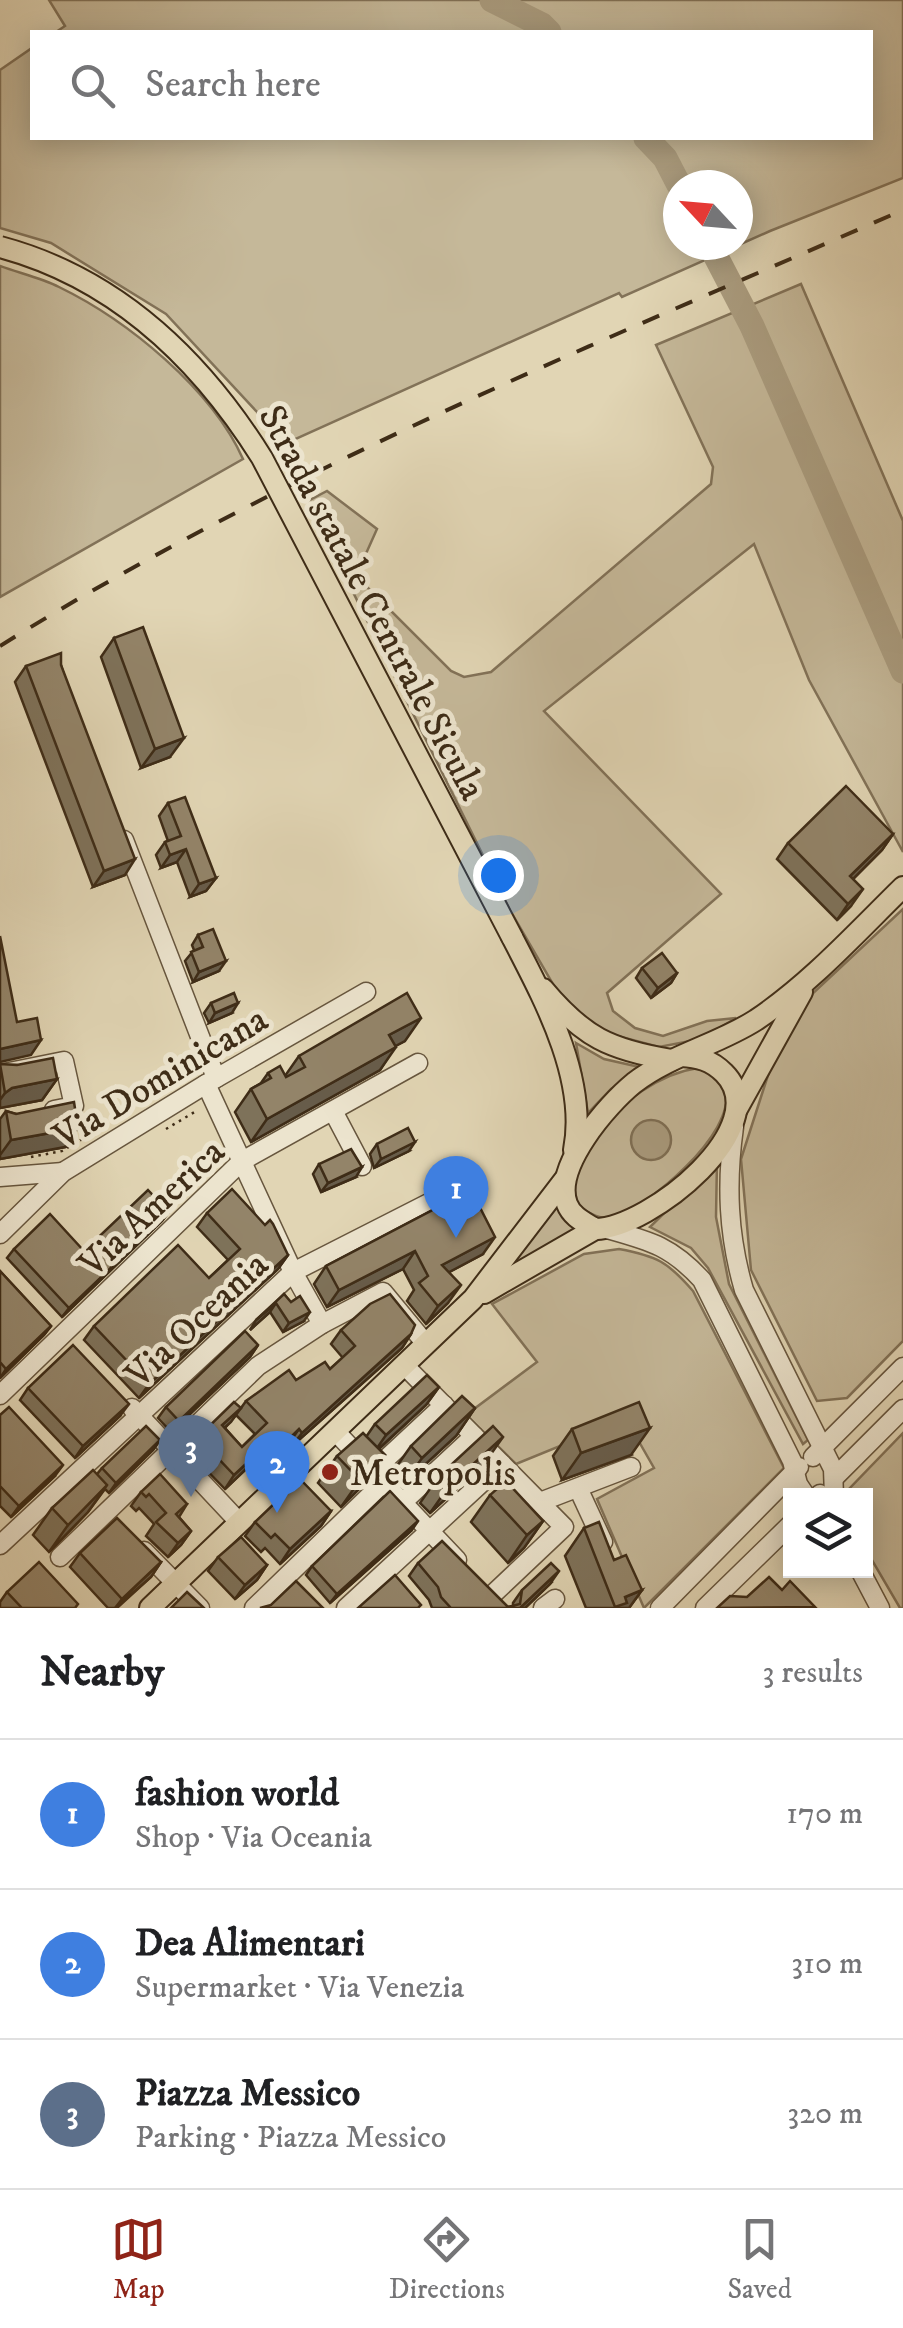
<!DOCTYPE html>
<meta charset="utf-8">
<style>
:root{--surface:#fff;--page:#f6f6f6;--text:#202124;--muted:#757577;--line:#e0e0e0;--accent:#8f2418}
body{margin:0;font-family:"IM FELL DW Pica",serif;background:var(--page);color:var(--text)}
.controls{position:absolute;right:30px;bottom:30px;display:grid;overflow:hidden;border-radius:0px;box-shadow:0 5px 25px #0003}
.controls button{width:90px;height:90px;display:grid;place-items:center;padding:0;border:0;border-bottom:2px solid var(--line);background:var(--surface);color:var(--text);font:50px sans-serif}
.compass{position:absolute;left:663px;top:170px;width:90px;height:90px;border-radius:50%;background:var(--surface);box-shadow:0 5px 25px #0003;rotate:296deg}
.you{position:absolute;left:498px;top:875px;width:35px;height:35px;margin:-25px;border:8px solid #fff;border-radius:50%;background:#1a73e8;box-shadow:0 0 0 15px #1a73e833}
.badge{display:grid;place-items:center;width:65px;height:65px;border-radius:50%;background:var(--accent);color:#fff;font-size:32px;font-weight:700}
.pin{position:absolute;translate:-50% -82px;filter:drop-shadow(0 2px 5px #0008)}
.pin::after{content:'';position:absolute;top:52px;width:35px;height:30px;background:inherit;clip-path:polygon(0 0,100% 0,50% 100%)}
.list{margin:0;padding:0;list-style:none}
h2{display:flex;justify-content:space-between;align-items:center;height:130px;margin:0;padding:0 40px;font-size:42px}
h2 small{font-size:32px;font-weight:400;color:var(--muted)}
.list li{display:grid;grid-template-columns:65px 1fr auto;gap:30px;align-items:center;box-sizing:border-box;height:150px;padding:0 40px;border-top:2px solid var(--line)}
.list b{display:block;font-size:38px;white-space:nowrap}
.list p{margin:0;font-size:32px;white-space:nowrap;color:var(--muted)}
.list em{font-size:32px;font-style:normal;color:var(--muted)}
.icon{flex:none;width:55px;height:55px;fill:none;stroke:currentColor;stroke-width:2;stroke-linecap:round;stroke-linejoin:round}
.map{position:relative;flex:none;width:903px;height:1608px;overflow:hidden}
.search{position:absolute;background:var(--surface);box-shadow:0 5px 25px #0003;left:30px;right:30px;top:30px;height:110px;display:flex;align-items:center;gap:25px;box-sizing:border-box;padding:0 35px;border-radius:0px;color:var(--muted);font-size:38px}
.sheet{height:580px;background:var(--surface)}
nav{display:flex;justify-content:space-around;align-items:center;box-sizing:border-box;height:140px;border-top:2px solid var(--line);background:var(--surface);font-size:28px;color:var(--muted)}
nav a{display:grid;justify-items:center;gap:5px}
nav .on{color:var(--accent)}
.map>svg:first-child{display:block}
.green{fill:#c5b899;stroke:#827258;stroke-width:2.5;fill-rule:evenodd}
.water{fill:#aa9c7f;stroke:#7f6f55;stroke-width:2.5}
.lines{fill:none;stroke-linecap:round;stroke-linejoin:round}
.river{stroke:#aa9c7f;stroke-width:25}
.minor-casing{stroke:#67563e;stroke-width:21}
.major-casing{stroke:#3e2c17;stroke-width:24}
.path{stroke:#3e2c17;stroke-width:2.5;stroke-dasharray:2.5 5;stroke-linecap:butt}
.minor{stroke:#ece4ce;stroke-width:18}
.major{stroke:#e1d5b4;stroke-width:20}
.rail{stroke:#3e2c17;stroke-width:4;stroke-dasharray:18 18;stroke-linecap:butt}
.major-bridge-casing{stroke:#3e2c17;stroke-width:24;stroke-linecap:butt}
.major-bridge{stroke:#e1d5b4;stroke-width:20}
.wall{fill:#7e725a;stroke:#3e2c17;stroke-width:2.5;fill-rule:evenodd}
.shaded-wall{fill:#675c4a;stroke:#3e2c17;stroke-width:2.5}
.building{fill:#938469;stroke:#3e2c17;stroke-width:2.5}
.poi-dot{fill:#8f2418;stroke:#ece4ce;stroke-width:4}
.labels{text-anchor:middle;stroke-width:10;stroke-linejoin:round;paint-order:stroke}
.street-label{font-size:38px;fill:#3e2c17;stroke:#ece4ce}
.poi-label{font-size:38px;fill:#3e2c17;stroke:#ece4ce;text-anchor:start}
</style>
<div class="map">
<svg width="903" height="1608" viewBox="0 0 903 1608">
<rect width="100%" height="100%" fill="#e1d5b4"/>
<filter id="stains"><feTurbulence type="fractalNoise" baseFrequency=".002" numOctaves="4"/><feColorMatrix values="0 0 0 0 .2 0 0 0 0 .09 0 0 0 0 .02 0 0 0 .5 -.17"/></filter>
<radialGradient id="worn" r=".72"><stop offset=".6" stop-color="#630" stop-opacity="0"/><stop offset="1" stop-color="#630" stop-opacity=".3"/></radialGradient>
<g class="green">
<path d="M49 0H903V178L770 231 622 297 619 293 278 447 257 412 166 314 51 243 0 228V70L32 48V138H870V32H56L65 26ZM678 185H738V245H678Z"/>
<path d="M0 266C19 273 41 278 59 287 127 320 212 389 243 459L0 597Z"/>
<polygon points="801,284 903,521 903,852 809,680 754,544 544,711 721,894 607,993 613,1011 635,1028 663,1036 707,1021 736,1018 701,1039 659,1047 610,1034 584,1021 554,986 511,912 308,501 327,491 377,529 356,576 451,671 464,677 491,672 711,484 713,467 656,345"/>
<polygon points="903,909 903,1341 847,1398 817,1401 751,1270 741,1159 770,1069 811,995"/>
<polygon points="576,1043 604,1059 644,1068 611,1089 588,1113"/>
<path d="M698 1068C710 1073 721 1079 725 1092 737 1131 647 1210 612 1217 603 1219 598 1217 590 1213 540 1189 616 1108 642 1091 660 1079 677 1071 698 1068Z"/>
<polygon points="717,1161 716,1217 729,1284 808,1440 803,1444 708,1268 691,1248 650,1227"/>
<polygon points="558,1206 581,1231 500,1275"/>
<path d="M619 1249C657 1256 668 1262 693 1291L784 1468 644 1608 597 1499 654 1468 626 1419 516 1464 466 1415 537 1362 492 1304 584 1254Z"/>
<polygon points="903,1433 903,1608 900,1608 866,1550 866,1496 849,1495 849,1489"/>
</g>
<circle class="water" cx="651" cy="1140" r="20"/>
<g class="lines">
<g class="river">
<polyline points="492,0 542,25 549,32"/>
<polyline points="646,138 665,158 679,185"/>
<polyline points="710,245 752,326 903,671"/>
</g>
<defs>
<g id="minor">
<polyline points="124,840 216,1078"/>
<polyline points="0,1074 64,1061 74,1106 54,1110"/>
<polyline points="206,1084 293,1272 322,1324"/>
<polyline points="333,1111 362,1166"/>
<path d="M734 1127C726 1184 728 1235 744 1290L833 1469 834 1496"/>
<polyline points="0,1177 63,1172"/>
<path d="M607 1229C650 1241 671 1246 702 1280L792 1461 798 1484 806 1496"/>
<polyline points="0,1234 63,1172 206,1084 366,992"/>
<polyline points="404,1365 564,1527 491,1596"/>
<polyline points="0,1395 242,1161 418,1063"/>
<polyline points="132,1408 239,1522"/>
<polyline points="335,1431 457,1560"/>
<polyline points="813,1457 903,1367"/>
<polyline points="373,1471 444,1405"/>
<polyline points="834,1478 903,1409"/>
<polyline points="578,1488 603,1542"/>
<polyline points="819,1496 820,1494"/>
<polyline points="403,1502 474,1436"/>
<polyline points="540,1502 631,1467"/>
<polyline points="0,1545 293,1272 466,1184"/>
<polyline points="144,1551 200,1608"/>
<polyline points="60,1557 258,1366 322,1324 383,1292 426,1344"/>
<polyline points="860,1570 880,1608"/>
<polyline points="254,1608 384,1482"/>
<polyline points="346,1608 502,1464"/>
<polyline points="543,1608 555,1599"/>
<polyline points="660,1608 799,1467"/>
<polyline points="705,1608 790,1525"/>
</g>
<g id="major">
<path d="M512 937C544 999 588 1079 574 1150"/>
<path d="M543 989C583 1037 610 1050 672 1060"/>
<path d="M681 1056C698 1057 711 1060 724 1073 777 1126 650 1228 595 1229 584 1222 572 1217 567 1204 553 1167 607 1105 634 1083 670 1055 717 1045 756 1020 811 983 856 933 903 887"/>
<polyline points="737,1109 802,992"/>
<polyline points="484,1293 595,1229"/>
<polyline points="150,1608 473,1299 565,1179"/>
</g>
</defs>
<use href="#minor" class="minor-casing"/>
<use href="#major" class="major-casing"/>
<g class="path">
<polyline points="166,1129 198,1110"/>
<polyline points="31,1157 62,1151 101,1128"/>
</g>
<use href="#minor" class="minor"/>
<use href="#major" class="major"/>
<path class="rail" d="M0 646C284 469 597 344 903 210"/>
<defs>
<path id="major-bridge" d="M0 247C116 278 200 359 262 458L512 937"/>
</defs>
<use href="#major-bridge" class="major-bridge-casing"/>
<use href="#major-bridge" class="major-bridge"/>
</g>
<g class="wall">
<polygon points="114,638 170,757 141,768 101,657"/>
<polygon points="61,665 125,875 93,887 15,682 26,666"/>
<polygon points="168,803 216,878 206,891 190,897 177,862 161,868 156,855 165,842 168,841 159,816"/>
<polygon points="893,834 882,850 853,879 851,906 837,920 777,859 788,843"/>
<polygon points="198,935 219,971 193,982 185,961 194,950 192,945"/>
<polygon points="642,968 677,973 671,983 651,998 636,978"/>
<polygon points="211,1003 232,1013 209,1023 204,1013"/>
<polygon points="405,1041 395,1046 380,1070 251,1142 235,1112 251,1089 261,1083 268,1073 285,1076 299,1056"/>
<polygon points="0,1065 17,1065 57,1079 42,1100 0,1108"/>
<polygon points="6,1111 16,1114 65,1147 0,1159 0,1119"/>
<polygon points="377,1144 409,1151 374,1168 370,1154"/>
<polygon points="319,1164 356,1177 321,1192 313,1174"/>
<polygon points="471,1190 483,1254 449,1272 448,1303 426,1324 407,1301 414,1290 403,1269 327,1307 314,1284 326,1266"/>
<polygon points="169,1212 162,1221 62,1317 7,1258 14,1249 84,1251"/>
<polygon points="207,1213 288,1255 278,1269 139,1398 84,1340 94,1326 209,1278 228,1260 197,1227"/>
<polygon points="0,1271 51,1326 44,1335 0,1378"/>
<polygon points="284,1294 304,1321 283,1332 270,1312 250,1330"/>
<path d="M341 1330 411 1334 402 1348 292 1446 289 1443 276 1456 268 1448 225 1489 188 1451 198 1437 241 1408 246 1401 296 1380 330 1369 343 1358 331 1344ZM236 1415 255 1434 242 1447 225 1428Z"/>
<polygon points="258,1345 250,1357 171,1432 158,1418 166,1407"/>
<polygon points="439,1387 426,1405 379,1449 385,1455 366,1482 341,1507 318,1483 337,1456 366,1437 375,1424"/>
<polygon points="28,1388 120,1416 75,1458 20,1400"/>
<polygon points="475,1408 456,1436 403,1485 392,1473 411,1446"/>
<polygon points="0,1415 55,1476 11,1517 0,1506"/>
<polygon points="572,1429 631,1455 562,1480 553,1456"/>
<polygon points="160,1440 153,1450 109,1493 105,1489 88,1512 49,1552 33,1535 52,1508 97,1474 102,1468"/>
<polygon points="484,1464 430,1513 420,1503 439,1476"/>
<polygon points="141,1492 187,1504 179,1517 191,1531 181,1545 168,1557 146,1536 154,1524 139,1508 136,1511 131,1506"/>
<polygon points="490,1495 543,1521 524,1548 508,1563 471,1522"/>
<polygon points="331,1511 321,1526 280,1564 265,1548 261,1552 245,1536 255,1522"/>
<polygon points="584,1528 642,1590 629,1608 586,1608 565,1556"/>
<polygon points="412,1530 330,1603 306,1575 312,1566"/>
<polygon points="80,1553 161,1562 151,1577 117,1608 108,1608 70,1567"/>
<polygon points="218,1557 267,1565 257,1580 235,1599 208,1571"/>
<polygon points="418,1563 508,1607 513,1606 513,1603 522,1590 550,1584 525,1608 432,1608 429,1600 409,1576"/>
<polygon points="7,1592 76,1608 0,1608 0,1602"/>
</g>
<g class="shaded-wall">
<polygon points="184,738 170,757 141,768 155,749"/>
<polygon points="893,834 882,850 839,893 850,876"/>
<polygon points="186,849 177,862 161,868 170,855"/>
<polygon points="135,859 125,875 93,887 104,871"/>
<polygon points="216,878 206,891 190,897 199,884"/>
<polygon points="863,889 851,906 837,920 848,904"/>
<polygon points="226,961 219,971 193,982 199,972"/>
<polygon points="677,973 671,983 651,998 658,988"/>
<polygon points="238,1003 232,1013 209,1023 215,1013"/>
<polygon points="421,1018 405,1041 373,1058 389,1035"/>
<polygon points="41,1040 31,1055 0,1062 0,1049"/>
<polygon points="396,1047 380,1070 251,1142 267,1119"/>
<polygon points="57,1079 42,1100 0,1108 0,1100 5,1093 12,1088"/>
<polygon points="78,1128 65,1147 0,1159 0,1155 11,1140"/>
<polygon points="415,1142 409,1151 374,1168 381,1159"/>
<polygon points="362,1167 356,1177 321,1192 328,1183"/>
<polygon points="169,1212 162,1221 62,1317 69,1308"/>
<polygon points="495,1237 483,1254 429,1283 442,1265"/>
<polygon points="415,1251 403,1269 327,1307 339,1290"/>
<polygon points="288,1255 278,1269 139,1398 149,1384"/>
<polygon points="461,1285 448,1303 426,1324 438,1306"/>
<polygon points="276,1303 270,1312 250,1330 256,1320"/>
<polygon points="310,1312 304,1321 283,1332 289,1323"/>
<polygon points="51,1326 44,1335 0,1378 6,1369"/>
<polygon points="411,1334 402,1348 292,1446 302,1433"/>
<polygon points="258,1345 250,1357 171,1432 179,1421"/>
<polygon points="439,1387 426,1405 373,1454 386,1435"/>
<polygon points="129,1404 120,1416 75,1458 83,1446"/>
<polygon points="241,1408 231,1422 212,1439 222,1425"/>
<polygon points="475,1408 456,1436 403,1485 422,1458"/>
<polygon points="650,1428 631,1455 562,1480 581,1453"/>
<polygon points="299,1429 289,1443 276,1456 286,1442"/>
<polygon points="278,1434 268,1448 225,1489 234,1475"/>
<polygon points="503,1437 484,1464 430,1513 449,1486"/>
<polygon points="160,1440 153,1450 109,1493 116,1483"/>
<polygon points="385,1455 366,1482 341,1507 360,1480"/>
<polygon points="63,1465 55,1476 11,1517 19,1506"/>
<polygon points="107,1485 88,1512 49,1552 68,1525"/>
<polygon points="331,1511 321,1526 280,1564 290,1549"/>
<polygon points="418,1521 412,1530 330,1603 337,1594"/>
<polygon points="543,1521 524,1548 508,1563 527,1535"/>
<polygon points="191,1531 181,1545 168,1557 178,1543"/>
<polygon points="161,1562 151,1577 115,1608 122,1599"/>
<polygon points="267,1565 257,1580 235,1599 245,1585"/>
<polygon points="559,1571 550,1584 525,1608 520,1608"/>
<polygon points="642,1590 629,1608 615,1608 625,1597"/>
</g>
<g class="building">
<polygon points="143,627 184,738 155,749 114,638"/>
<polygon points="61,653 61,665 135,859 104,871 26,666"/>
<polygon points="846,786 893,834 850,876 863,889 848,904 788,843"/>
<polygon points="185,797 216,878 199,884 186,849 170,855 165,842 181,836 168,803"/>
<polygon points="213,929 226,961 199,972 191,952 203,947 198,935"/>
<polygon points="0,936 17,1022 37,1018 41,1040 0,1049"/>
<polygon points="662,953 677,973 658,988 642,968"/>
<polygon points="234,993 238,1003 215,1013 211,1003"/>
<polygon points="407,993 421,1018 389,1035 396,1047 267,1119 251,1089 271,1078 268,1073 280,1066 286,1077 305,1067 299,1056"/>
<polygon points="53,1058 57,1079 12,1088 5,1093 0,1064 17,1065"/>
<polygon points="74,1102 78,1128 11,1140 6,1111 16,1114"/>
<polygon points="408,1128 415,1142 381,1159 377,1144"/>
<polygon points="351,1149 362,1167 328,1183 319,1164"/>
<polygon points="232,1189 265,1225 270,1220 273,1224 288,1255 149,1384 94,1326 178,1245 209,1278 240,1249 207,1213"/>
<polygon points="148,1190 169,1212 69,1308 14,1249 50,1214 84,1251"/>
<polygon points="471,1190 495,1237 442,1265 461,1285 438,1306 419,1283 428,1276 415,1251 339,1290 326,1266"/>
<polygon points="0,1271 51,1326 6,1369 0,1362"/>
<polygon points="284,1294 291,1302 300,1296 310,1312 289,1323 276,1303 256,1320"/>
<polygon points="390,1294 415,1325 411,1334 302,1433 299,1429 286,1442 278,1434 234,1475 198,1437 234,1402 241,1408 222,1425 242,1447 267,1423 246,1401 289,1370 296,1380 325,1362 330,1369 355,1346 341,1330 370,1304"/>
<polygon points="245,1331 258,1345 179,1421 166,1407"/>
<polygon points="73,1345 129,1404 83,1446 28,1388"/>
<polygon points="427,1375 439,1387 386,1435 375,1424"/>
<polygon points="462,1396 475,1408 422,1458 411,1446"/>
<polygon points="639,1402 650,1428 581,1453 572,1429"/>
<polygon points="9,1407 63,1465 19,1506 0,1486 0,1415"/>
<polygon points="146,1426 160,1440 116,1483 102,1468"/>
<polygon points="493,1426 503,1437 449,1486 439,1476"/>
<polygon points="363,1433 385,1455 360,1480 337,1456"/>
<polygon points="93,1470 107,1485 68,1525 52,1508"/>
<polygon points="160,1474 187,1504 176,1514 191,1531 178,1543 156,1522 166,1513 149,1494 146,1497 141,1492"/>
<polygon points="300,1479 331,1511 290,1549 275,1534 271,1538 255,1522"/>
<polygon points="506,1481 543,1521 527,1535 490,1495"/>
<polygon points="390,1491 418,1521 337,1594 312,1566"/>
<polygon points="117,1518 161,1562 122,1599 80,1553"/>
<polygon points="599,1522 614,1560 626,1555 642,1590 625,1597 627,1603 615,1607 584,1528"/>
<polygon points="241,1537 267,1565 245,1585 218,1557"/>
<polygon points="442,1541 508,1607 520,1604 522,1590 551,1563 559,1571 520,1608 451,1608 441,1597 438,1587 418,1563"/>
<polygon points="39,1562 78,1604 75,1608 22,1608 7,1592"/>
<polygon points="395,1575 421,1605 418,1608 358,1608"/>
<polygon points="769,1577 782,1590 790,1581 815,1607 717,1608 730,1596 747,1597"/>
<polygon points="296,1581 323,1608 260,1608 271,1605"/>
<polygon points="187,1592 204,1608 171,1608"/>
</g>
<circle class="poi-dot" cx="330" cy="1472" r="10"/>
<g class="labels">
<g class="street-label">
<text transform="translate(373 602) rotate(62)" y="13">Strada statale Centrale Sicula</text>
<text transform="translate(160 1077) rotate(-31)" y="13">Via Dominicana</text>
<text transform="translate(151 1207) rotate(-43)" y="13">Via America</text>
<text transform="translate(196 1319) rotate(-43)" y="13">Via Oceania</text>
</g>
<g class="poi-label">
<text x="350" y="1485">Metropolis</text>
</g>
</g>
<rect width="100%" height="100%" filter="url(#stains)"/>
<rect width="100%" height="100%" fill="url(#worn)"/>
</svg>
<div class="controls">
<button><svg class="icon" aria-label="layers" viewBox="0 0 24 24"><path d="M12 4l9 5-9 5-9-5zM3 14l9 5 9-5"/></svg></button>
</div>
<svg class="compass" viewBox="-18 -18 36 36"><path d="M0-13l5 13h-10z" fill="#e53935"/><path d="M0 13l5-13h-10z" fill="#757577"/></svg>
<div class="you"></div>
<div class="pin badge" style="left:456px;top:1238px;background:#3f7fe0">1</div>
<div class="pin badge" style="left:277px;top:1513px;background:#3f7fe0">2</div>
<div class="pin badge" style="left:191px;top:1497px;background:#5c6f8a">3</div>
<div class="search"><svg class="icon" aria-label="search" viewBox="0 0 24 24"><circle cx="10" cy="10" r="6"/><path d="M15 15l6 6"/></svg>Search here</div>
</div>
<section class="sheet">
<h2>Nearby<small>3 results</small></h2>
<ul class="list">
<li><span class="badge" style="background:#3f7fe0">1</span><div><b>fashion world</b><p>Shop · Via Oceania</p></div><em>170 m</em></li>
<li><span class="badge" style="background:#3f7fe0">2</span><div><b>Dea Alimentari</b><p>Supermarket · Via Venezia</p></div><em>310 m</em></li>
<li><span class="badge" style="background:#5c6f8a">3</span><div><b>Piazza Messico</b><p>Parking · Piazza Messico</p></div><em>320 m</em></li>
</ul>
</section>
<nav>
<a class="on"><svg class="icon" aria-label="map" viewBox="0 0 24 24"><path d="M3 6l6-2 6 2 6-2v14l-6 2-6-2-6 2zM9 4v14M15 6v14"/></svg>Map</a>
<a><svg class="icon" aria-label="directions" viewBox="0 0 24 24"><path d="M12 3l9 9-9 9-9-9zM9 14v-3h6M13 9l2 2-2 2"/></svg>Directions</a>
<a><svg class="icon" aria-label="saved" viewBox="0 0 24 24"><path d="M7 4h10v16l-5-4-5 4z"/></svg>Saved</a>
</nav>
